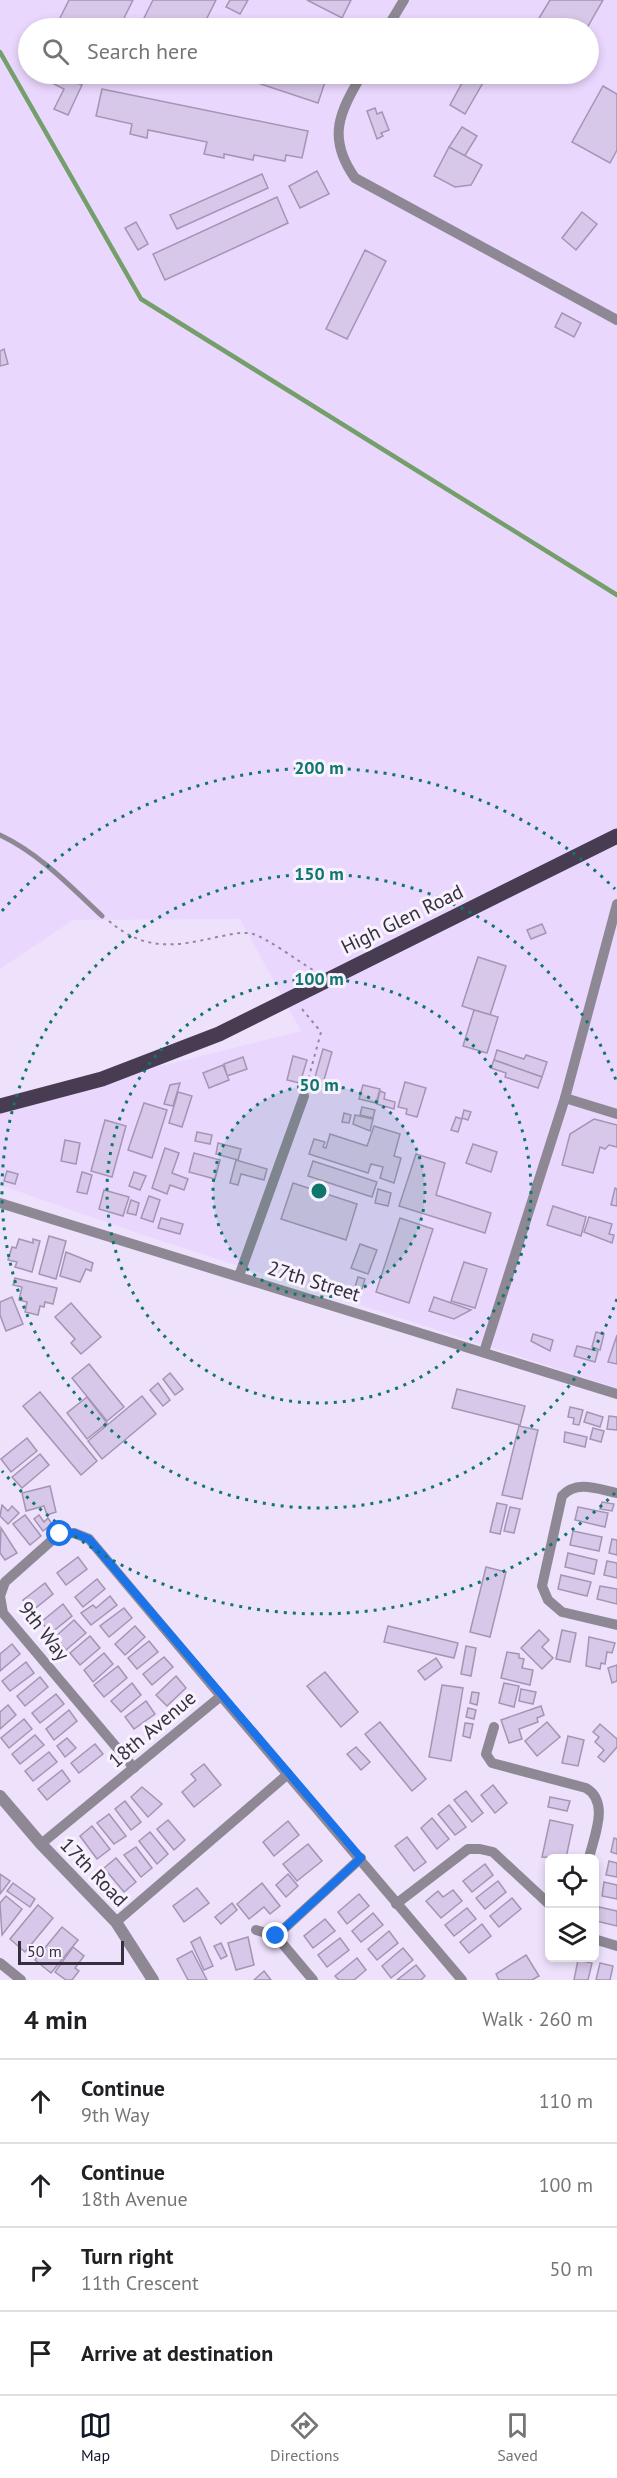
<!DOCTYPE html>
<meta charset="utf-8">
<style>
:root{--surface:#fff;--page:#f6f6f6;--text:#202124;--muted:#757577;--line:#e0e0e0;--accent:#111827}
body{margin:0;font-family:"PT Sans",sans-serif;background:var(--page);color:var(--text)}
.controls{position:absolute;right:18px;bottom:18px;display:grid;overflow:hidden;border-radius:9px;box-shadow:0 3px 9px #0003}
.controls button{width:54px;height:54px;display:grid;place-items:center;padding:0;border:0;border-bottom:2px solid var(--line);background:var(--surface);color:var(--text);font:30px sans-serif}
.scale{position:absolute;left:18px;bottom:15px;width:106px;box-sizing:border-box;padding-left:6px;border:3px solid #36303d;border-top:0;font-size:16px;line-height:21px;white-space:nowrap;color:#36303d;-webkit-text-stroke:4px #f8f2ff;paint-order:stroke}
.stop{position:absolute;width:18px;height:18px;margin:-14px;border:4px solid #1a73e8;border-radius:50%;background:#fff}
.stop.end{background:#1a73e8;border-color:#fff;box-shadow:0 2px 6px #0008}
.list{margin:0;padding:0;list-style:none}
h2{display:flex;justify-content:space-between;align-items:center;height:78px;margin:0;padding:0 24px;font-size:26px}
h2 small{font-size:20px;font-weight:400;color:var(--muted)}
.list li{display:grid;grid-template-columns:39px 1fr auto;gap:18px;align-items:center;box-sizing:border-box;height:84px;padding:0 24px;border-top:2px solid var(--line)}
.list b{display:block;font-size:22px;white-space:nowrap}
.list p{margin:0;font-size:20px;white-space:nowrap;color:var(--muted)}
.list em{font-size:20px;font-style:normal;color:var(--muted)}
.icon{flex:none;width:33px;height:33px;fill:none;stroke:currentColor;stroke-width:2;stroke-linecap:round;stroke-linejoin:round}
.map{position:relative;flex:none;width:617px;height:1980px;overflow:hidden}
.search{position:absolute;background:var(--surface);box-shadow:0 3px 9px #0003;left:18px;right:18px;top:18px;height:66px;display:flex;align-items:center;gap:15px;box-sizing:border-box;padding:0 21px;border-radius:33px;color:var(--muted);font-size:22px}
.sheet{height:414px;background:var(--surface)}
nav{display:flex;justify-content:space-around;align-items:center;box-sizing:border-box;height:84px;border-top:2px solid var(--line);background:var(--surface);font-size:16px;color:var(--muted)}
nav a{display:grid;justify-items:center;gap:3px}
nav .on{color:var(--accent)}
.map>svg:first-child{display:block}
.built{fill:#ead7fe;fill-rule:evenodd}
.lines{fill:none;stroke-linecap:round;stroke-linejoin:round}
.stream{stroke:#759f6a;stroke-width:4.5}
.building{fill:#d7c7e8;stroke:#a495b4;stroke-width:1.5}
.path{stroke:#91889c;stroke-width:2;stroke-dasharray:3 4.5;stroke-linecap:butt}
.service{stroke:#8e8895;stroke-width:5}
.minor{stroke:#8e8895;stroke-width:10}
.tertiary{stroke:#8e8895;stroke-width:12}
.primary{stroke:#473c52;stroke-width:15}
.route{stroke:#1a73e8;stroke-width:8}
.ring{fill:none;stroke:#0f766e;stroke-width:3;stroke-dasharray:3 6}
.labels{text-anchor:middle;stroke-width:6;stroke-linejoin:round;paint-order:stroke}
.street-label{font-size:20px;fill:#36303d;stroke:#f8f2ff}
.centre{fill:#0f766e;stroke:#f8f2ff;stroke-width:3}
.ring-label{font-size:18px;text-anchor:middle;font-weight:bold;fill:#0f766e;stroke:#f8f2ff;stroke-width:6;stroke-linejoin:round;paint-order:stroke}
</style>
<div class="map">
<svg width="617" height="1980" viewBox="0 0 617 1980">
<rect width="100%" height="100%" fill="#eee1fc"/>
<path class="built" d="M0 0H617V1388L146 1236 0 1185V1106L301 1031 240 919 73 920 0 969ZM28 28H588V74H28Z"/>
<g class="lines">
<polyline class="stream" points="0,52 141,299 617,595"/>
</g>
<g class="building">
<polygon points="69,0 133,0 119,28 55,28"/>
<polygon points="153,0 216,0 202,28 139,28"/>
<polygon points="230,0 248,0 240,14 226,7"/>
<polygon points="307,0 351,0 342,18"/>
<polygon points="550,0 603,0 587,28 533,28"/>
<polygon points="50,74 57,74 82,85 68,115 54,109 64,89 46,80"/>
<polygon points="231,74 309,74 326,79 318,103"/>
<polygon points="467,74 488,74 465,114 450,105"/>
<polygon points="603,86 617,94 617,150 610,163 572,142"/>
<polygon points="102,89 308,131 302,158 286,155 285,161 254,155 253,160 224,154 224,158 204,154 207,142 148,130 147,138 130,134 132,124 96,116"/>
<polygon points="375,108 377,114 382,112 389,130 381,133 383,136 377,139 367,111"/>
<polygon points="462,127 477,136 464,157 449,147"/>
<polygon points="449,147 482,165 471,185 455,187 434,176"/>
<polygon points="317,171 329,194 300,208 289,186"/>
<polygon points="262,174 268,188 177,229 170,215"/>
<polygon points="277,197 288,223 165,280 153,254"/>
<polygon points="582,212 597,224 576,250 562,238"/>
<polygon points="136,222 148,244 138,250 125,228"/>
<polygon points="365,250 386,261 347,339 326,329"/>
<polygon points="562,313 581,323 574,337 555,327"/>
<polygon points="4,349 8,364 0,366 0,351"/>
<polygon points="542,924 546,933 531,939 527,930"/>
<polygon points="478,957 506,966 490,1015 462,1006"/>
<polygon points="474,1010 498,1017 487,1053 463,1046"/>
<polygon points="323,1049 332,1052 322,1087 313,1084"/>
<polygon points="497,1050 524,1059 526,1055 547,1062 542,1077 494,1060"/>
<polygon points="293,1056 307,1060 300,1083 287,1080"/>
<polygon points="243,1057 247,1069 227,1076 224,1064"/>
<polygon points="494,1060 542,1077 538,1088 505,1077 506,1073 491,1068"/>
<polygon points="223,1065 229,1080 209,1088 203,1073"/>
<polygon points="405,1082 426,1088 417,1117 406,1114 407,1109 398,1107"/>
<polygon points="180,1083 173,1106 164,1104 170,1085"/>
<polygon points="363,1085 380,1089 376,1103 359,1099"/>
<polygon points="380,1091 385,1093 384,1099 395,1102 394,1109 377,1104"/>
<polygon points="178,1092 192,1096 182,1127 169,1123"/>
<polygon points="144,1103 167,1110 152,1158 128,1150"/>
<polygon points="362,1107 375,1110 373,1118 360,1115"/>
<polygon points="464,1110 471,1112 468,1120 462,1118"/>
<polygon points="344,1113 351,1115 349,1123 342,1122"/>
<polygon points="355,1115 373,1119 370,1131 353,1124"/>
<polygon points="456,1117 462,1119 458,1132 451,1130"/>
<polygon points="594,1119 617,1125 617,1147 609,1145 605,1149 600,1147 593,1173 562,1165 570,1134"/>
<polygon points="105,1120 126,1126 112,1177 91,1171"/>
<polygon points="374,1126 400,1134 394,1156 401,1158 394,1183 380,1178 383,1167 371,1164 368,1173 309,1154 314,1139 325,1142 323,1147 326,1148 330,1134 367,1146"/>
<polygon points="197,1132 212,1135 210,1144 195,1141"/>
<polygon points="65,1140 80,1143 76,1164 61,1161"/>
<polygon points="218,1143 241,1149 238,1160 216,1154"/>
<polygon points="473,1144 497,1152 491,1172 466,1163"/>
<polygon points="165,1148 179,1153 172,1173 188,1179 184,1190 170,1185 167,1194 152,1188"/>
<polygon points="194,1153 220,1160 215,1179 189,1172"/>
<polygon points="416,1154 445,1163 436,1195 491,1213 485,1233 399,1206"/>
<polygon points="236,1160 267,1169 264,1180 241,1174 238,1185 230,1183"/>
<polygon points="313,1161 377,1182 372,1197 308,1176"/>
<polygon points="7,1171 18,1174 15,1184 4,1181"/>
<polygon points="82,1172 92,1175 87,1194 77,1192"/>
<polygon points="134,1172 146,1176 140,1190 129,1186"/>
<polygon points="293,1183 357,1204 346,1240 281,1219"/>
<polygon points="615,1188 617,1189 617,1206 611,1205"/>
<polygon points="378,1189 391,1193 388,1206 375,1203"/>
<polygon points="104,1190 129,1197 123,1216 99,1209"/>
<polygon points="149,1196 160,1200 153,1222 141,1218"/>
<polygon points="131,1200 139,1203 136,1215 127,1213"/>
<polygon points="553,1206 586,1217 581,1236 547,1225"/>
<polygon points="589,1217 612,1224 609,1234 614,1235 612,1243 584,1232"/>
<polygon points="161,1218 183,1224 180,1234 158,1228"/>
<polygon points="400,1218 433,1229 409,1303 376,1292"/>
<polygon points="49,1236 66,1241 56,1279 39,1274"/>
<polygon points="19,1239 33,1243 33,1239 40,1241 32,1272 15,1267 17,1262 8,1260 12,1247 16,1248"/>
<polygon points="360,1244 377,1250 368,1274 351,1268"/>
<polygon points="66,1252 93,1263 91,1271 86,1269 80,1282 60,1276"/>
<polygon points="464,1262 487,1269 475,1308 451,1301"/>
<polygon points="358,1277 365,1279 362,1289 355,1287"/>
<polygon points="15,1278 57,1288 53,1304 45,1302 44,1307 40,1306 38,1315 25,1312 27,1302 19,1300 22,1287 13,1285"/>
<polygon points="12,1297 23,1324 6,1331 0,1315 0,1302"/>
<polygon points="434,1297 471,1310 454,1319 429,1311"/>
<polygon points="71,1303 101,1337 81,1354 71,1343 75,1339 55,1317"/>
<polygon points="596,1332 604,1334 600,1350 592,1347"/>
<polygon points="533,1334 553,1340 550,1351 531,1341"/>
<polygon points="617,1335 617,1364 608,1362"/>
<polygon points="577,1346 598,1351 595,1362 574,1356"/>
<polygon points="89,1364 124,1407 107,1421 72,1378"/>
<polygon points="170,1373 183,1389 175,1395 163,1379"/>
<polygon points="158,1383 170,1400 163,1406 150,1390"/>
<polygon points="457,1389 525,1406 520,1425 452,1408"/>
<polygon points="40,1392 97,1461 81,1475 23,1406"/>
<polygon points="142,1396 156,1414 102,1459 88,1441"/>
<polygon points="87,1397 107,1423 87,1439 67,1413"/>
<polygon points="570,1407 583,1410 579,1425 573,1424 574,1418 568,1417"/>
<polygon points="587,1412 603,1417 600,1427 584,1422"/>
<polygon points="609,1416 617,1417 617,1430 607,1429"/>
<polygon points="519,1426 538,1430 522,1499 502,1495"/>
<polygon points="593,1428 604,1431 601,1442 590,1439"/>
<polygon points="565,1432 587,1437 585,1447 564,1442"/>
<polygon points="27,1438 37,1451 11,1472 1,1459"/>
<polygon points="40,1454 49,1465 22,1488 12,1477"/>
<polygon points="50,1486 56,1512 47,1515 44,1506 26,1511 22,1493"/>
<polygon points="602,1502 614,1504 612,1511 600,1509"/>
<polygon points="497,1503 507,1505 500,1534 490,1532"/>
<polygon points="2,1505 8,1511 12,1506 19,1513 8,1524 0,1516"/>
<polygon points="510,1507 520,1509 514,1533 504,1531"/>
<polygon points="578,1507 608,1513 605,1527 575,1520"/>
<polygon points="25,1515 41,1536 30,1545 13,1524"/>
<polygon points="39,1515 44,1522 48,1518 52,1524 43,1531 34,1519"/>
<polygon points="1,1528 17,1553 5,1560 0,1553"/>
<polygon points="573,1531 602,1537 599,1551 570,1545"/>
<polygon points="612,1539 617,1540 617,1555 609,1553"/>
<polygon points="568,1553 597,1560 594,1574 565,1567"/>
<polygon points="78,1557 87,1569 66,1585 57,1573"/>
<polygon points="607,1561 617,1563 617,1578 604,1575"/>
<polygon points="486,1567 506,1572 490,1637 470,1632"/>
<polygon points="561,1575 591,1582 587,1596 558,1589"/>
<polygon points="97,1579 105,1589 83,1607 75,1597"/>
<polygon points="45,1583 53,1594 32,1611 23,1600"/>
<polygon points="600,1586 617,1589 617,1604 597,1599"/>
<polygon points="110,1596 117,1605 91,1625 81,1613 93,1605 96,1608"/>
<polygon points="63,1604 72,1616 51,1633 41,1622"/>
<polygon points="124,1608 132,1618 109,1637 100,1626"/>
<polygon points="74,1620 86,1633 66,1650 55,1637"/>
<polygon points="135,1626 145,1637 125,1655 115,1644"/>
<polygon points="388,1626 458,1643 454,1658 384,1642"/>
<polygon points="539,1630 549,1640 542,1647 553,1658 542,1669 521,1648"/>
<polygon points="562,1630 576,1633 570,1662 556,1659"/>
<polygon points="90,1636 100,1648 80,1665 70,1653"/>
<polygon points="589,1637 615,1643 612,1653 607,1652 605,1664 601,1663 600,1669 586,1666"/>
<polygon points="149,1641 158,1652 137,1669 128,1658"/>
<polygon points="12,1644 20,1654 0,1671 0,1654"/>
<polygon points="466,1646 476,1648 471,1676 461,1674"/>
<polygon points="507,1652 519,1654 519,1658 524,1659 522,1668 533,1670 530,1685 501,1678"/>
<polygon points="104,1653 113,1664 93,1682 84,1670"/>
<polygon points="164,1657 173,1667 152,1685 143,1674"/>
<polygon points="436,1658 442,1667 425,1680 418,1671"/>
<polygon points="26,1662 34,1673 10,1691 2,1681"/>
<polygon points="617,1665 617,1681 612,1683 608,1668"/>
<polygon points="118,1666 127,1678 104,1697 94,1685"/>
<polygon points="325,1672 358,1712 341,1727 307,1686"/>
<polygon points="176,1676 186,1688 167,1706 156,1695"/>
<polygon points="40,1677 48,1687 25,1706 17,1696"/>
<polygon points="132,1683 141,1695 121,1712 111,1701"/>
<polygon points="504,1683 519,1686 514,1707 499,1703"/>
<polygon points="442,1685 463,1688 451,1761 429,1757"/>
<polygon points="521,1689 536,1692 533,1704 519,1701"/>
<polygon points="472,1692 479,1693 477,1705 470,1703"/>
<polygon points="56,1694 64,1704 40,1723 32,1713"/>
<polygon points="146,1701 155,1714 134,1729 125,1717"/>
<polygon points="8,1705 16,1715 0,1729 0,1712"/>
<polygon points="541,1706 544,1715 537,1718 538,1722 519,1729 522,1739 509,1743 501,1720"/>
<polygon points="468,1708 476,1710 474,1719 466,1717"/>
<polygon points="69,1710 77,1721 54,1740 46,1729"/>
<polygon points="24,1719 32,1729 9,1748 1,1738"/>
<polygon points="380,1722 426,1779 412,1791 365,1734"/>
<polygon points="547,1722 560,1737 537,1756 525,1741"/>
<polygon points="465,1723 473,1724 470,1738 463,1736"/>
<polygon points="600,1724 617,1739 617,1747 604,1762 598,1757 604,1750 595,1742 599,1737 593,1732"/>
<polygon points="35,1735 44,1745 20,1764 12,1754"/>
<polygon points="568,1736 584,1740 578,1766 562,1763"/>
<polygon points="67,1738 76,1748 65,1757 57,1746"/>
<polygon points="95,1744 103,1754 79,1773 71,1763"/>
<polygon points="356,1747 370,1762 361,1770 347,1754"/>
<polygon points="49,1752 57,1762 33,1781 25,1771"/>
<polygon points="204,1764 221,1785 194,1807 182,1792 196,1780 191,1774"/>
<polygon points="62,1770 70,1781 47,1800 38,1789"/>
<polygon points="493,1785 507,1803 495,1813 481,1795"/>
<polygon points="142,1787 162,1804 148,1817 131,1797"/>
<polygon points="466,1791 483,1813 472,1822 454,1800"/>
<polygon points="550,1797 570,1801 567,1811 548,1807"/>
<polygon points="125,1801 141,1822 131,1830 115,1809"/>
<polygon points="449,1805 466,1827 455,1835 438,1814"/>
<polygon points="109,1814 126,1836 114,1844 97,1823"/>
<polygon points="432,1818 449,1839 437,1849 421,1828"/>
<polygon points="168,1820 185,1840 174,1850 157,1829"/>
<polygon points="550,1820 573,1825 566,1858 542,1857"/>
<polygon points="288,1821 299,1835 274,1856 263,1842"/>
<polygon points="92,1826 110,1849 97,1859 80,1836"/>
<polygon points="150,1832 168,1854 157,1864 139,1841"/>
<polygon points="407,1837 426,1862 414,1871 395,1846"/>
<polygon points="614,1838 617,1839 617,1854 611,1852"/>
<polygon points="308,1844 322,1861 297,1881 283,1864"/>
<polygon points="136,1847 152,1868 141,1877 124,1855"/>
<polygon points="116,1858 136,1882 124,1892 104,1868"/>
<polygon points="609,1861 617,1863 617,1877 606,1875"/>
<polygon points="485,1864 493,1875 472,1892 463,1881"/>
<polygon points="0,1874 10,1881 0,1894"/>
<polygon points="288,1874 298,1886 286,1897 276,1885"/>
<polygon points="498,1881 506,1892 485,1909 476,1898"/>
<polygon points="604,1882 617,1885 617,1899 602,1896"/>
<polygon points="13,1883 35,1899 30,1907 7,1891"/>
<polygon points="262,1883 280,1906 270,1914 264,1907 249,1919 237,1904"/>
<polygon points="197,1888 209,1903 184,1922 173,1906"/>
<polygon points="453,1890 462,1901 441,1918 426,1901 438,1891 443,1897"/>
<polygon points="359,1894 369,1906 347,1924 338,1912"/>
<polygon points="6,1896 22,1909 2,1935 0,1903"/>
<polygon points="512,1898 521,1909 499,1927 490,1916"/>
<polygon points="232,1903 237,1910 221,1924 215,1917"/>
<polygon points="38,1905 53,1918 25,1952 10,1939"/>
<polygon points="599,1907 617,1911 617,1926 596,1921"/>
<polygon points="467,1908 476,1919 454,1936 445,1925"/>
<polygon points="373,1913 383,1925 361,1942 352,1931"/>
<polygon points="325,1919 335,1931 313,1948 304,1936"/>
<polygon points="482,1924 491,1936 469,1953 460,1942"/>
<polygon points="62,1927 78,1940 51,1973 35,1960"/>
<polygon points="389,1931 398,1943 377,1960 368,1949"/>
<polygon points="200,1937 213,1966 204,1970 191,1942"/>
<polygon points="248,1937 254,1965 236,1970 228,1943"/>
<polygon points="340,1938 349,1950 327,1967 318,1955"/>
<polygon points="221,1943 227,1956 221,1959 214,1946"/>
<polygon points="73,1947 84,1956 75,1968 79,1971 72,1980 66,1980 55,1972"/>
<polygon points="403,1948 413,1960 391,1978 382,1966"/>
<polygon points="192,1951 207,1980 188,1980 177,1959"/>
<polygon points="526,1955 539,1976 532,1980 499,1980 496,1974"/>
<polygon points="357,1958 366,1970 354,1980 339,1980 335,1976"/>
<polygon points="578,1960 592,1963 588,1980 574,1980"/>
<polygon points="600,1963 613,1966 610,1980 596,1980"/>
<polygon points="416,1965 425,1976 421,1980 397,1980"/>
<polygon points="264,1971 271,1980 254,1980"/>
</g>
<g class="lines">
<g class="path">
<path d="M109 921C144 951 174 947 217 937 229 935 241 931 253 934 267 938 298 961 313 970"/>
<polyline points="302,1009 321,1032 307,1084"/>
</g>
<path class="service" d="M0 835C40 854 70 886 102 916"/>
<g class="minor">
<polyline points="387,28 404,0"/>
<path d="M362 74C340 112 326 137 355 178L617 320"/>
<polyline points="565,1098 617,1114"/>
<polyline points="0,1203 617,1394"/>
<polyline points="239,1276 304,1096"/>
<polyline points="484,1352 565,1098 617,904"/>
<path d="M617 1493C597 1489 577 1480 562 1496L542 1586 548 1600 562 1612 617 1625"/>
<path d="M494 1727 486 1754 492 1763 586 1788C610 1802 594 1836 589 1858"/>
<polyline points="134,1768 3,1613 0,1596 5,1582 59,1534 74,1533 89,1539 221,1696"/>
<polyline points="41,1844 221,1696 462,1980"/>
<polyline points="396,1904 468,1849 480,1849 493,1852 550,1905"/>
<polyline points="116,1922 288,1774"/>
<polyline points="256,1930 276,1936"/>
<polyline points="276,1936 361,1858"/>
<polyline points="276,1936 313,1980"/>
<polyline points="594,1939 617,1946"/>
<polyline points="0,1963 21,1980"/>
</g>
<polyline class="tertiary" points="0,1796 41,1844 116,1922 153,1980"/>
<polyline class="primary" points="0,1106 102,1079 219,1034 617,836"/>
</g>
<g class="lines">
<polyline class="route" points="60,1534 74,1533 89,1539 361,1858 276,1936"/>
</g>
<circle cx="319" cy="1191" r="106" fill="#0f766e" fill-opacity=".12"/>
<g class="ring">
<circle cx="319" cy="1191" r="106"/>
<circle cx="319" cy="1191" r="212"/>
<path d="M617 1299A317 317 0 1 1 617 1083"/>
<path d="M615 1493A423 423 0 0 1 2 1471M2 911A423 423 0 0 1 615 889"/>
</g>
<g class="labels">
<g class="street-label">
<text transform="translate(402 919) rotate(-26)" y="7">High Glen Road</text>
<text transform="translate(314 1281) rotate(17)" y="7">27th Street</text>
<text transform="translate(44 1631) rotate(52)" y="7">9th Way</text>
<text transform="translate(152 1729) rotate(-40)" y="7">18th Avenue</text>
<text transform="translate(94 1872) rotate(46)" y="7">17th Road</text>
</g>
</g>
<circle cx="319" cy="1191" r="9" class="centre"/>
<g class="ring-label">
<text x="319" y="774">200 m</text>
<text x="319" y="880">150 m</text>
<text x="319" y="985">100 m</text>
<text x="319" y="1091">50 m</text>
</g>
</svg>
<div class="controls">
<button><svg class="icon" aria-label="locate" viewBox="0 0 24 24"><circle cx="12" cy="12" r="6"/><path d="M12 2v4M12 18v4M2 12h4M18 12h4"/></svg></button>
<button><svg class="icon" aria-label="layers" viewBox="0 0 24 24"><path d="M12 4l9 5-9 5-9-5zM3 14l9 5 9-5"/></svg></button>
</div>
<div class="scale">50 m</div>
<div class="stop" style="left:60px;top:1534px"></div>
<div class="stop end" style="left:276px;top:1936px"></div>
<div class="search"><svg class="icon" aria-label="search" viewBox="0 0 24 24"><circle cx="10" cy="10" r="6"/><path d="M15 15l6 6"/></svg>Search here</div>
</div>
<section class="sheet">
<h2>4 min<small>Walk · 260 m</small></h2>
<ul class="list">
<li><svg class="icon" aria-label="ahead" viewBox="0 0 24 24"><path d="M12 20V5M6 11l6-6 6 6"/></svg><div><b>Continue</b><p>9th Way</p></div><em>110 m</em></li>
<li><svg class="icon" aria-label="ahead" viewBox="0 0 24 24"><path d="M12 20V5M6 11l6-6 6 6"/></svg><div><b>Continue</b><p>18th Avenue</p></div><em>100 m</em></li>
<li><svg class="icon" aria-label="right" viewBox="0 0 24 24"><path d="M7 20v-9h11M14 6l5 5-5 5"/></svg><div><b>Turn right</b><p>11th Crescent</p></div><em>50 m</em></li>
<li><svg class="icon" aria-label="arrive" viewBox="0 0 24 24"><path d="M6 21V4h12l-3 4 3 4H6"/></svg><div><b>Arrive at destination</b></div></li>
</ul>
</section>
<nav>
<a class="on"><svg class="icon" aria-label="map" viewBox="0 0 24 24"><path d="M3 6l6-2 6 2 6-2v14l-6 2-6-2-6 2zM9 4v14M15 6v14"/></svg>Map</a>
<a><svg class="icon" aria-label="directions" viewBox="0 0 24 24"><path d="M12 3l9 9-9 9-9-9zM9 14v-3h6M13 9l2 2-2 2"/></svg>Directions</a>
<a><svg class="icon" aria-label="saved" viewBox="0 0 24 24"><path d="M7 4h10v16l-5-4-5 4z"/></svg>Saved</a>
</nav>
